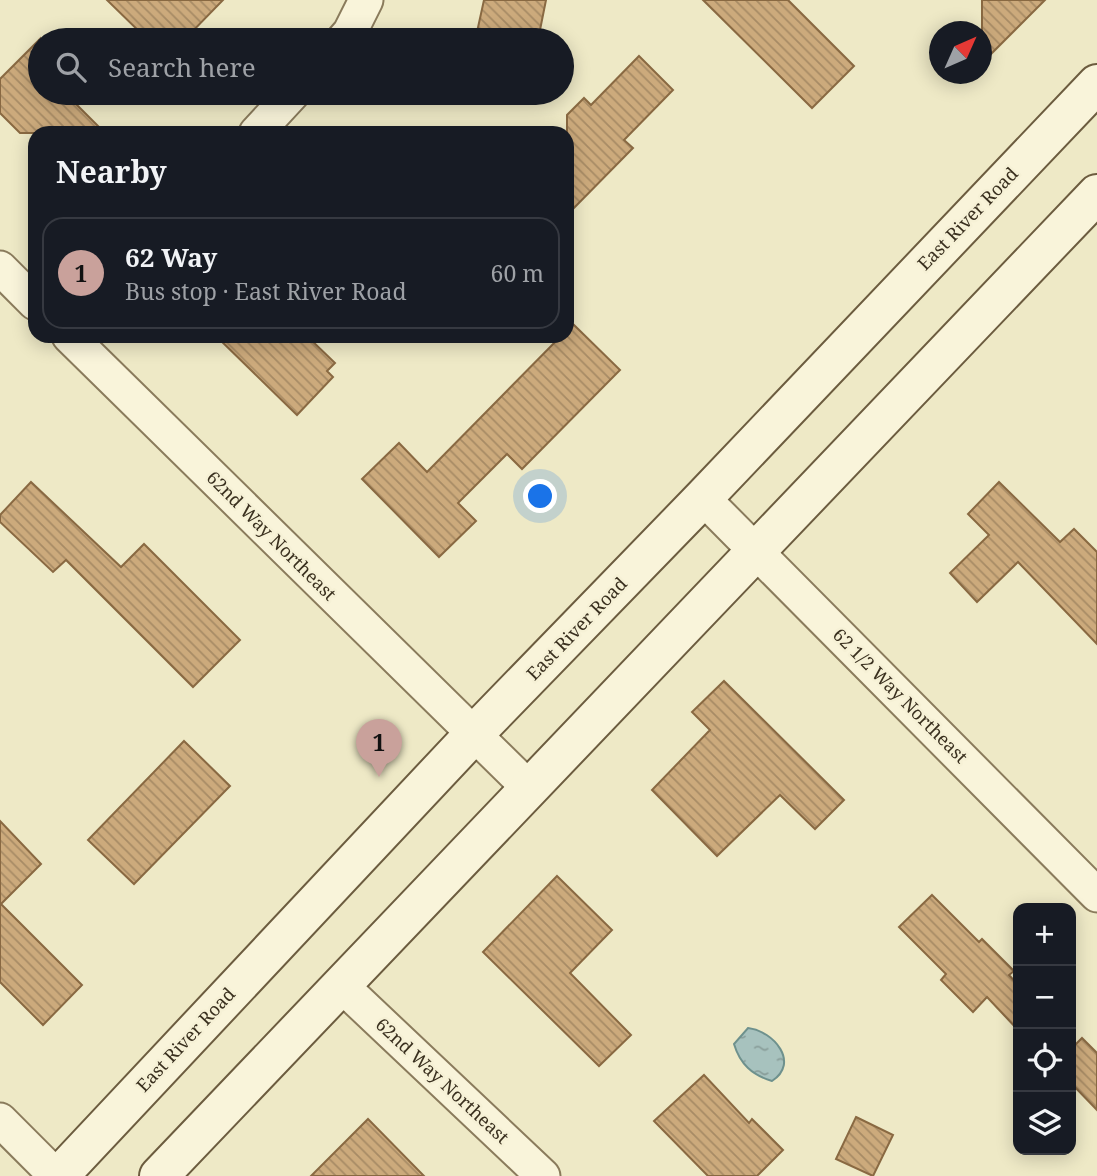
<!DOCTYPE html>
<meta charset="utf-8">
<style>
:root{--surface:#171b24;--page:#242831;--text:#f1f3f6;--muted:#9ea1a6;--line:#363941;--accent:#c9a19b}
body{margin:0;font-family:"Noto Serif",serif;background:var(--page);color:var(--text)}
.controls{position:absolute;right:21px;bottom:21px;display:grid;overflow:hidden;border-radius:14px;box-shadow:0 4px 18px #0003}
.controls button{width:63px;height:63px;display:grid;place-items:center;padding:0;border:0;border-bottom:2px solid var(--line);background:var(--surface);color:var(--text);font:35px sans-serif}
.compass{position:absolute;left:929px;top:21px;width:63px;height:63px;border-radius:50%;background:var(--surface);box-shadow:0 4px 18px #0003;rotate:45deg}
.you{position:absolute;left:541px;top:497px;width:24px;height:24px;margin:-18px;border:5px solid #fff;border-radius:50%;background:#1a73e8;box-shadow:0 0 0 10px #1a73e833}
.badge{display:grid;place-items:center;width:46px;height:46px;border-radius:50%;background:var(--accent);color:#111;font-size:23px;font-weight:700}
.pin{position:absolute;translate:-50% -58px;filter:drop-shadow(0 2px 4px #0008)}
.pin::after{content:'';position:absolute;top:37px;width:24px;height:21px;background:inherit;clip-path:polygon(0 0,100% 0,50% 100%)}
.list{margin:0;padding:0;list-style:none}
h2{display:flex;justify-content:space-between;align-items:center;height:91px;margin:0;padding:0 28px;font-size:30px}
h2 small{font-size:23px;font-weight:400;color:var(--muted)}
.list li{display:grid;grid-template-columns:46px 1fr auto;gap:21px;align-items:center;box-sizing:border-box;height:112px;margin:0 14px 14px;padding:0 14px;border:2px solid var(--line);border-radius:21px}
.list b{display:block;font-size:26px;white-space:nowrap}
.list p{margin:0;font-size:23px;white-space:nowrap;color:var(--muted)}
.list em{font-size:23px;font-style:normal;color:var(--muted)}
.icon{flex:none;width:38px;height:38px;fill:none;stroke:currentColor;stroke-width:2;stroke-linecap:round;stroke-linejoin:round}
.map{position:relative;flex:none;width:1097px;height:1176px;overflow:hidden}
.search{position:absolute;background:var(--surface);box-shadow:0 4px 18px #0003;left:28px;top:28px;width:546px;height:77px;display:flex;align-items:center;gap:18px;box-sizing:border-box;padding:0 24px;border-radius:38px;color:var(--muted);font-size:26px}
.panel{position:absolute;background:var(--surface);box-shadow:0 4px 18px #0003;left:28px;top:126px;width:546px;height:217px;border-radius:21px}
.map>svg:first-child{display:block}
.water{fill:url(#water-ripples);stroke:#6e918d;stroke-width:2}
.building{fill:url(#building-back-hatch);stroke:#896942;stroke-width:2}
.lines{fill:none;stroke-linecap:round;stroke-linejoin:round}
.minor-casing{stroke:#8a7b5c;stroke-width:37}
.secondary-casing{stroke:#6c5c3f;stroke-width:42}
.minor{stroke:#f9f4da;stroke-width:33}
.secondary{stroke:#f9f4da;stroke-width:38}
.labels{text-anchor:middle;stroke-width:5;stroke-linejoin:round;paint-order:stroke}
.street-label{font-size:18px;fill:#3a301f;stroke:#f6f1d6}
</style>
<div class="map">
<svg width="1097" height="1176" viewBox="0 0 1097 1176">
<defs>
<pattern id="water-ripples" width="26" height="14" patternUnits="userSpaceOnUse" patternTransform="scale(1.75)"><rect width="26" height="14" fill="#a7c2be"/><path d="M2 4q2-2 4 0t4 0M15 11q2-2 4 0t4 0" fill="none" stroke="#899e9a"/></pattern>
<pattern id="building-back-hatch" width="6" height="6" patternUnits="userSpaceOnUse" patternTransform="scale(1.75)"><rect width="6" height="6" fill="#ccaa7c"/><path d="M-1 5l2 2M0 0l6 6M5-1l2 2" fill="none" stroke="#a78b65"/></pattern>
</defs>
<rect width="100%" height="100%" fill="#eee9c6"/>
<path class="water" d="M748 1028C774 1031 800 1063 772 1081 752 1075 740 1064 734 1044Z"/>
<g class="building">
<polygon points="107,0 223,0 184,40 148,40"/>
<polygon points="484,0 546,0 538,40 514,40 477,32"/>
<polygon points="703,0 788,0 854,66 812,108"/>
<polygon points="982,0 1045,0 982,63"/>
<polygon points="40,39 40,93 65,93 105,133 20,133 0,113 0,79"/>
<polygon points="639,56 673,90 624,140 633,148 567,215 567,115 584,98 591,105"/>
<polygon points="573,324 620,370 522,469 507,454 458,503 476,521 439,557 362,479 399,443 427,472 561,336 567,336 567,330"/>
<polygon points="216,336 307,336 335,363 327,371 333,377 297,415"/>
<polygon points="31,482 121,567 144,544 240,640 193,687 66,560 53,572 0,522 0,515"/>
<polygon points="999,482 1060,542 1074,529 1097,552 1097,644 1018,562 977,602 950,573 989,535 968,514"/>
<polygon points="724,681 844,800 815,829 780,795 717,856 652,790 710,730 692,712"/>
<polygon points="184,741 230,786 134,884 88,840"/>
<polygon points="0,821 41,864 1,904 82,985 43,1025 0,982"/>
<polygon points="557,876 612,930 570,973 631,1035 599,1066 483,952"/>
<polygon points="932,895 979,942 982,939 1014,971 1009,975 1018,985 1018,1030 987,997 973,1012 941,980 946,974 899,927"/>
<polygon points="1082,1038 1097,1053 1097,1110 1071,1083 1071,1039 1076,1044"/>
<polygon points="704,1075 749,1123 752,1119 783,1150 757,1176 708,1176 654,1121"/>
<polygon points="856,1117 893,1135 873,1176 836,1159"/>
<polygon points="368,1119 424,1176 311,1176"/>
</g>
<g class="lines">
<defs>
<g id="minor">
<polyline points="343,40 350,32 366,0"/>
<polyline points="256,133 293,93"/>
<polyline points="0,268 35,303"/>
<polyline points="69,336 530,789"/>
<polyline points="703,498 1097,895"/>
<polyline points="342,986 543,1176"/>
<polyline points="0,1120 56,1176"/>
</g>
<g id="secondary">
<polyline points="59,1176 473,735 703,498 1097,84"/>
<polyline points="159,1176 1097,194"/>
</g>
</defs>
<use href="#minor" class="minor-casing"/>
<use href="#secondary" class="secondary-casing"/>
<use href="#minor" class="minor"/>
<use href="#secondary" class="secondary"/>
</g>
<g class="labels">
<g class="street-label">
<text transform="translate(968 219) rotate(-46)" y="6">East River Road</text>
<text transform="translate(271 536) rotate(45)" y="6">62nd Way Northeast</text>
<text transform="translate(577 629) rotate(-46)" y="6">East River Road</text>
<text transform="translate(900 696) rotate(45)" y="6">62 1/2 Way Northeast</text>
<text transform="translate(186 1040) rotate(-47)" y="6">East River Road</text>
<text transform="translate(442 1081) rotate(43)" y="6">62nd Way Northeast</text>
</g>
</g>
</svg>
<div class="controls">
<button>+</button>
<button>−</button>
<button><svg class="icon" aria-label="locate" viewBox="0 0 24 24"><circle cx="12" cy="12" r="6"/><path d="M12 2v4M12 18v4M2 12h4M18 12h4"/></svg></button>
<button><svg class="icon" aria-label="layers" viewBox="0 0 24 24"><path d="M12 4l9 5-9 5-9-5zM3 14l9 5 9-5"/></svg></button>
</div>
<svg class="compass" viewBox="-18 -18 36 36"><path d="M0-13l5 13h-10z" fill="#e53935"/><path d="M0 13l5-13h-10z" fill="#9ea1a6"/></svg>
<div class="you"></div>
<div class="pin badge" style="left:379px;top:777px">1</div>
<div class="search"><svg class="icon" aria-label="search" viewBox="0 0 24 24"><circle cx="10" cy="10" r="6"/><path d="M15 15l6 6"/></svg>Search here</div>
<section class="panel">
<h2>Nearby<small></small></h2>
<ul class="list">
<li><span class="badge">1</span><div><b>62 Way</b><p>Bus stop · East River Road</p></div><em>60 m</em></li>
</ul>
</section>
</div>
